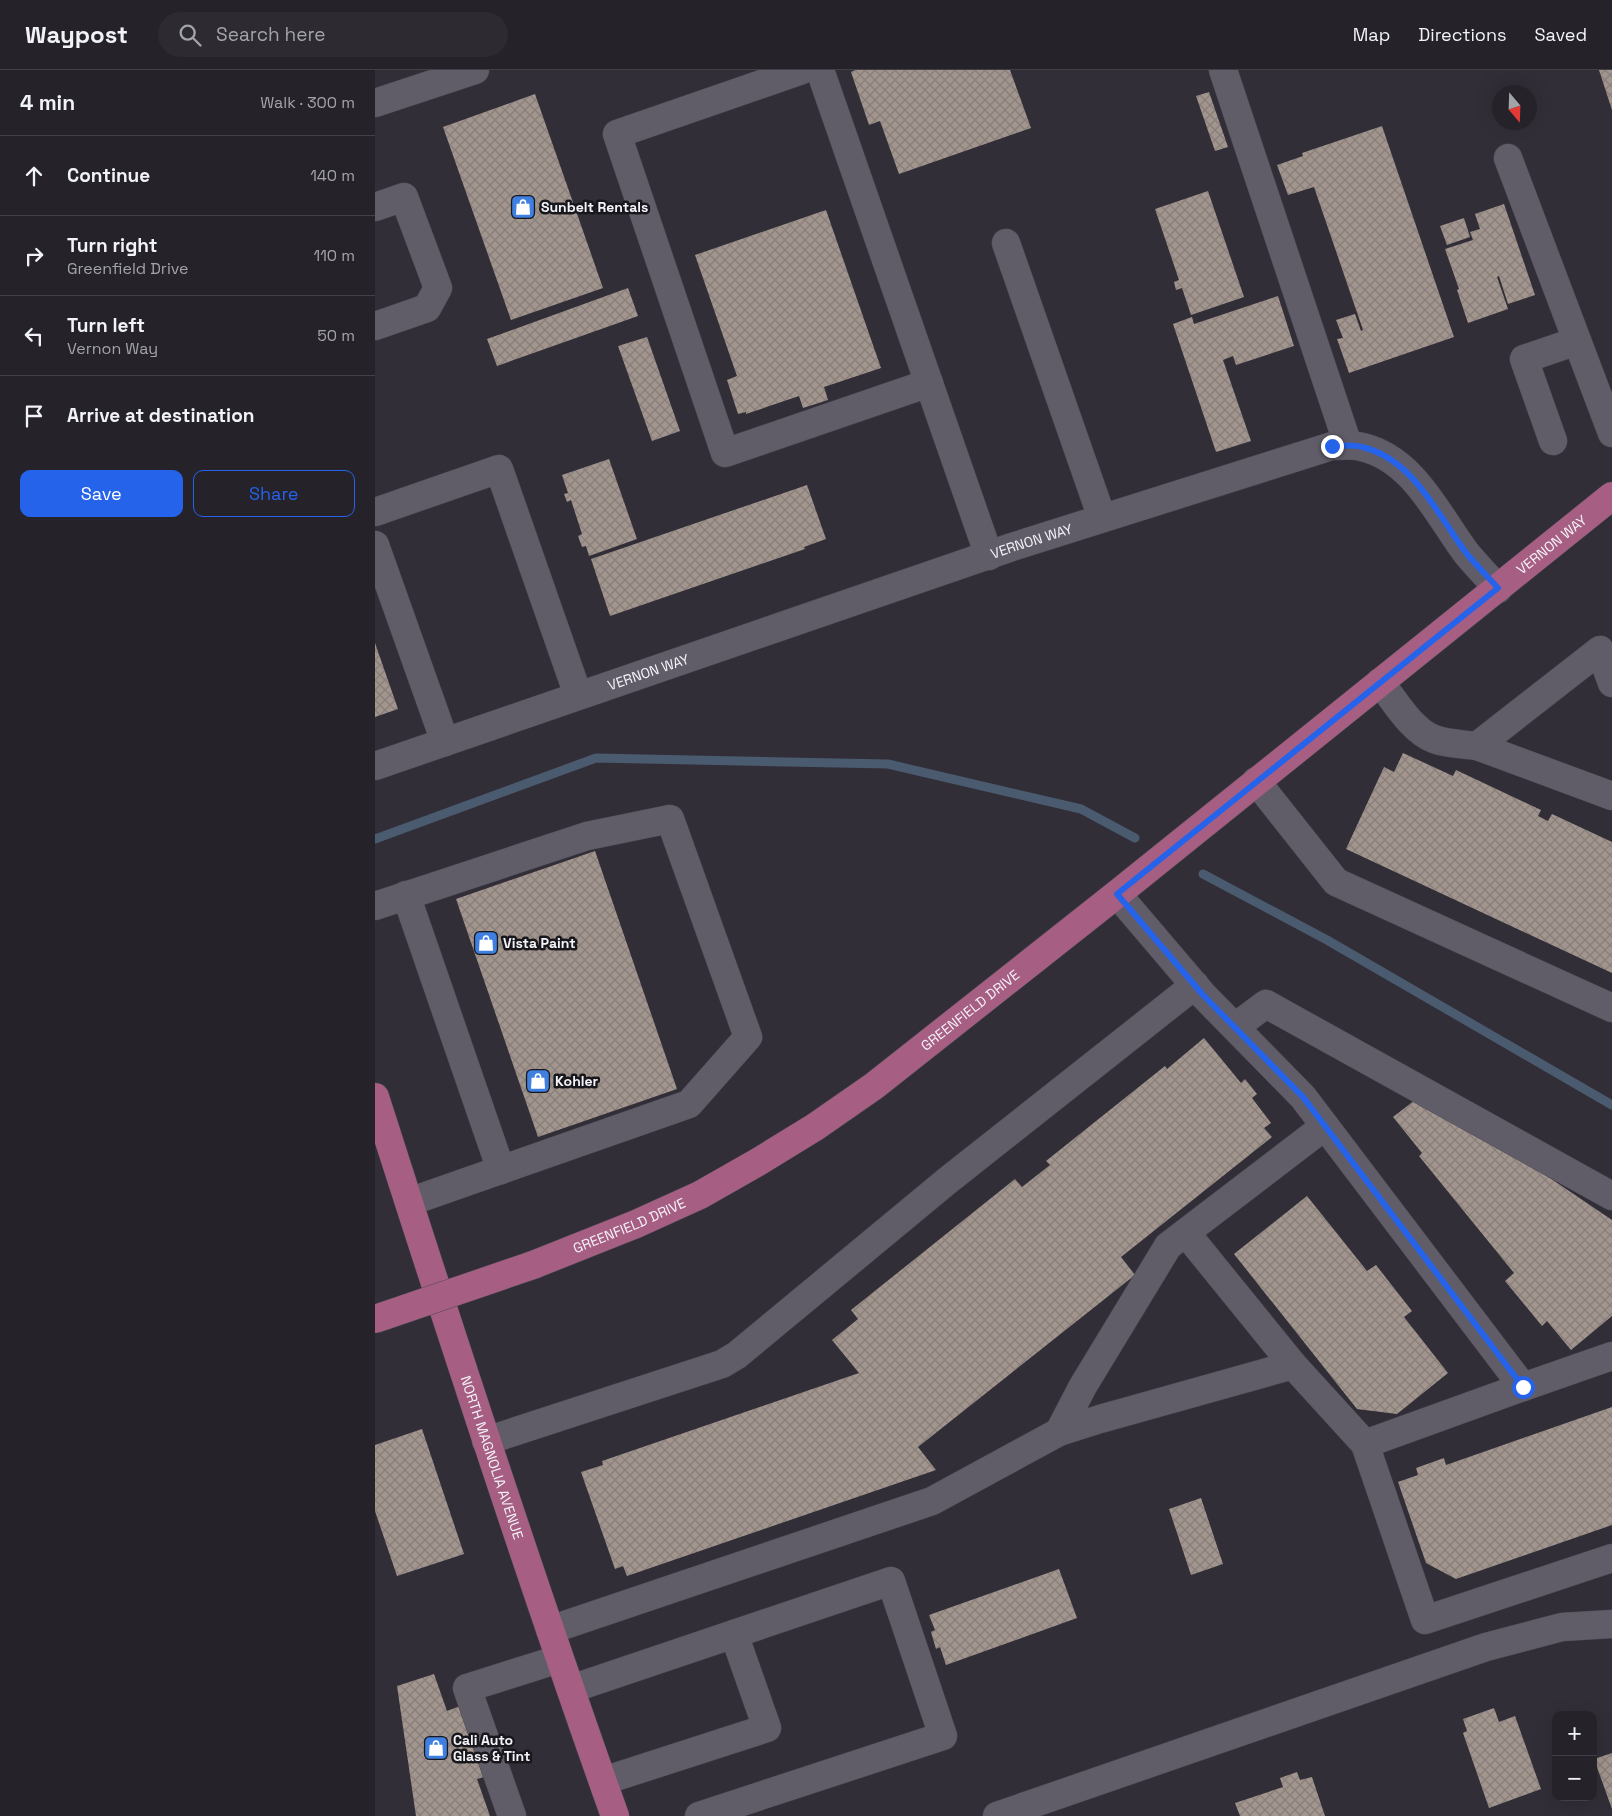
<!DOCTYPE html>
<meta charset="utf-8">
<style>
:root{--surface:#25222a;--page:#2d2a32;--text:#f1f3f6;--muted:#a3a4a8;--line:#423f47;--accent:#2563eb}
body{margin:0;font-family:"Space Grotesk",sans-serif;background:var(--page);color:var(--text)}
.controls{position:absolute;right:15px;bottom:15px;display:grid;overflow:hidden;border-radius:10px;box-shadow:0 5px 20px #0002}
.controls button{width:45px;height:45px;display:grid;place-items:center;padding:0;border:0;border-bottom:1px solid var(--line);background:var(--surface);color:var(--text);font:25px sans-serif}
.compass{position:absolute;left:1117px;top:15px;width:45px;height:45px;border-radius:50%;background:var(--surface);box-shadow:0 5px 20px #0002;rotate:161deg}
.stop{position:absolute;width:15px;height:15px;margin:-11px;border:4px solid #2563eb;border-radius:50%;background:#fff}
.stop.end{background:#2563eb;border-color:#fff;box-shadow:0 1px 5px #0008}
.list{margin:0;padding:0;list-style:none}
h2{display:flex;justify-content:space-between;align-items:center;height:65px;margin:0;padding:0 20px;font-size:21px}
h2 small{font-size:16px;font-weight:400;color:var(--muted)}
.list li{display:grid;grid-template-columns:32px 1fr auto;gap:15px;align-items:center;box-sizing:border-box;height:80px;padding:0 20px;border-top:1px solid var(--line)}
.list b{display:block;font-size:19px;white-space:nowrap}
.list p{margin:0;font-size:16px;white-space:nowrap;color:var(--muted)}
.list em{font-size:16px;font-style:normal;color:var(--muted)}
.actions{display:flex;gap:10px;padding:15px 20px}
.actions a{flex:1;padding:11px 0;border:1px solid var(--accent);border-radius:10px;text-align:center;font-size:18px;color:var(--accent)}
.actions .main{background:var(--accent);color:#fff}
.icon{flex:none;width:28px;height:28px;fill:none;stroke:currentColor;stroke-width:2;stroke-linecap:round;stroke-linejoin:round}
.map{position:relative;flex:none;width:1237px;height:1746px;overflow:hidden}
header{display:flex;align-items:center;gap:30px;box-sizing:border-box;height:70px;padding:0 25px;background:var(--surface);border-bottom:1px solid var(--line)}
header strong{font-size:24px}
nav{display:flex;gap:28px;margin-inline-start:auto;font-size:18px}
.search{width:350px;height:45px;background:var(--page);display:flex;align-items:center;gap:12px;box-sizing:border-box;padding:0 18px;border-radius:28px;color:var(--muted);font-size:19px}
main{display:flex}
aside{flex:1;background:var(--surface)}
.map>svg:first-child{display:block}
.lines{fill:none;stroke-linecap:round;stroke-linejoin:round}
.stream{stroke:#4b5b6f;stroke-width:9}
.building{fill:url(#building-cross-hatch)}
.minor-casing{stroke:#4e4b54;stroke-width:29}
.major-casing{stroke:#4e4b54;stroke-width:29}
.minor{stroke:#605d68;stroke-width:28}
.major{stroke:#a65f82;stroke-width:28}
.major-bridge-casing{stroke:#4e4b54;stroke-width:29;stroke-linecap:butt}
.major-bridge{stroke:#a65f82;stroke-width:28}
.route{stroke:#2563eb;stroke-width:6}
.labels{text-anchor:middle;stroke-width:5;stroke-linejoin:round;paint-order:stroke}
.poi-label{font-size:14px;font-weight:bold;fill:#f5f3fa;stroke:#18171c;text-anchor:start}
.street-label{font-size:14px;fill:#f5f3fa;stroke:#18171c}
</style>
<header>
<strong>Waypost</strong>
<div class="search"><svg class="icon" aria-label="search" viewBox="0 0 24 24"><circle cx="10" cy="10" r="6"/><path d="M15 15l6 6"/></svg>Search here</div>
<nav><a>Map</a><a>Directions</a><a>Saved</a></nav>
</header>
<main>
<aside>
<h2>4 min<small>Walk · 300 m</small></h2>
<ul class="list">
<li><svg class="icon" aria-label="ahead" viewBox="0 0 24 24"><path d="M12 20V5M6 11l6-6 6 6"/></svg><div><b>Continue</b></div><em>140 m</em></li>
<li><svg class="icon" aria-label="right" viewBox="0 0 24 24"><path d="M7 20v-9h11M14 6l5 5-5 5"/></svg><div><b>Turn right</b><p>Greenfield Drive</p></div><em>110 m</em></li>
<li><svg class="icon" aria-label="left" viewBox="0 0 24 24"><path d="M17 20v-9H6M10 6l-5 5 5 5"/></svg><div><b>Turn left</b><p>Vernon Way</p></div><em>50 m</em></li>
<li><svg class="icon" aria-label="arrive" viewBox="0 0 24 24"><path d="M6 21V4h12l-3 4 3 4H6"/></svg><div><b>Arrive at destination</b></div></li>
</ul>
<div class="actions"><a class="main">Save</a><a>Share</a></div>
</aside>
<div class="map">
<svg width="1237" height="1746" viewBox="0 0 1237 1746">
<defs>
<pattern id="building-cross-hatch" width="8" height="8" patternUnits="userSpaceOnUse" patternTransform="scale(1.25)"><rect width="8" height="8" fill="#a2958e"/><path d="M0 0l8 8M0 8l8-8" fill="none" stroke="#887e7a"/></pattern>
</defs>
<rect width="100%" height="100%" fill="#312e38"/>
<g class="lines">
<g class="stream">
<polyline points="0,769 221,688 513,694 706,739 760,768"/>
<polyline points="828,804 952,870 1237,1035"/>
</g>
</g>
<g class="building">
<polygon points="480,0 635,0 656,58 524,104 505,51 494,55 476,2"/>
<polygon points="1224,0 1237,0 1237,40"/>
<polygon points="834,22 853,77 840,81 821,26"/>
<polygon points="160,24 228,218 136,250 68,57"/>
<polygon points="1007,56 1079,267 974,303 962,269 968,268 961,250 980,244 986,261 988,260 939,117 913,125 902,95 928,86 927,83"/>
<polygon points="833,121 869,227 816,245 807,218 801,220 799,212 804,210 780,139"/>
<polygon points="1129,134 1160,225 1133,234 1124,206 1122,207 1133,239 1093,253 1082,220 1084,219 1070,179 1098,170 1095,162 1105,159 1100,144"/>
<polygon points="451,140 506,298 449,317 453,330 428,338 424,326 371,344 371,342 363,344 352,310 362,306 320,185"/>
<polygon points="1089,148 1095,167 1072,175 1065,156"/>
<polygon points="253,218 263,246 122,296 112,269"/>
<polygon points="903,226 919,276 861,295 858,286 848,290 876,371 841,382 798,254 817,247 819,254"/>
<polygon points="272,267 305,361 277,371 243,276"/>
<polygon points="234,389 262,469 214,486 211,476 207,477 203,466 207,464 196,430 192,432 189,424 193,423 187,405"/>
<polygon points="432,415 451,469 429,477 430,479 235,546 216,489"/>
<polygon points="0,573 23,639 0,647"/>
<polygon points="1028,683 1078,706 1081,700 1166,740 1163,746 1173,751 1177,744 1237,772 1237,903 971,779 1009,697 1019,702"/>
<polygon points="220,781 302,1019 163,1067 81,829"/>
<polygon points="829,968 866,1013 870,1009 882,1024 877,1028 896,1053 889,1058 897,1067 746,1187 760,1205 543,1377 561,1400 252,1506 248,1496 240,1499 206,1402 228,1395 227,1391 484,1303 457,1270 483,1249 476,1240 640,1109 647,1117 675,1095 671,1091 790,996 792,999"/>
<polygon points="1049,1023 1237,1150 1237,1246 1196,1280 1172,1251 1167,1256 1130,1211 1139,1203 1044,1086 1047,1083 1018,1047"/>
<polygon points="932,1126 992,1201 1001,1195 1037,1241 1029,1247 1073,1303 1022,1344 982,1339 859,1184"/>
<polygon points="1237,1337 1237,1455 1081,1509 1051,1493 1023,1412 1043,1405 1041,1398 1069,1388 1071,1395"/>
<polygon points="47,1359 89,1484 22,1506 0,1441 0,1375"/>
<polygon points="826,1428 848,1494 816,1505 794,1439"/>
<polygon points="684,1499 702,1548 571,1595 565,1577 561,1579 556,1562 560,1560 554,1545"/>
<polygon points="59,1604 72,1641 85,1636 109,1707 102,1709 115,1746 41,1746 22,1616"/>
<polygon points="1119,1638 1124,1652 1140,1646 1166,1719 1114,1738 1088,1663 1092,1661 1088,1649"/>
<polygon points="1237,1683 1237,1739 1219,1689"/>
<polygon points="922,1702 925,1710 937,1707 950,1746 865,1746 860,1733 908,1717 905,1708"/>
</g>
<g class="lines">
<defs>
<g id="minor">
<polyline points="427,0 242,64 350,383 554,313"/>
<polyline points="445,0 614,486"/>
<polyline points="848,0 973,375"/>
<polyline points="0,33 100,0"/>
<polyline points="1133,88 1237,363"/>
<polyline points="0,137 29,127 63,218 52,238 0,256"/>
<polyline points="631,173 727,448"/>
<polyline points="1178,371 1149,289 1202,271"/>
<polyline points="0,442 124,399 203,625"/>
<polyline points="0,475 70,672"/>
<path d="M1005 612C1019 630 1037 661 1059 669 1071 674 1088 674 1102 676L1225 580 1237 613"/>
<polyline points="1102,676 1237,726"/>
<path id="s1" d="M0 696 637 477 957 376C967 376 977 374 987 377 1039 389 1063 446 1092 484 1102 496 1113 507 1123 519"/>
<polyline points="881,711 961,812 1237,938"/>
<polyline points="742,824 828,925 928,1027 1148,1317 990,1374 1050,1550 1237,1488"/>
<polyline points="31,825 126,1100"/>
<polyline points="0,836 212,766 295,749 373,967 314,1034 34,1132"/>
<polyline points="860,957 891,934 1237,1126"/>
<polyline points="950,1056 793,1176 708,1316 684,1362 725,1349 918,1295 990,1374"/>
<polyline points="811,1163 918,1295"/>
<polyline points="1148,1317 1237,1286"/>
<polyline points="111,1371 347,1294 362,1285 572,1111 820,915"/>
<polyline points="175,1560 557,1431 684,1362"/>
<polyline points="196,1619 516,1511 568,1666 324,1746"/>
<polyline points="228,1711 392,1658 359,1564"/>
<polyline points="137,1746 92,1618 184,1589"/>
<polyline points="622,1746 1111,1577 1187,1557 1237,1554"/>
</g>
<g id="major">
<path id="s2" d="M0 1027C77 1268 155 1508 240 1746"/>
<path id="s3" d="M158 1195 261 1154 325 1125 383 1092 440 1057 499 1016 742 824 1237 426"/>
</g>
</defs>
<use href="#minor" class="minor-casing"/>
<use href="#major" class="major-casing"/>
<use href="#minor" class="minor"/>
<use href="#major" class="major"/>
<defs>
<polyline id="major-bridge" points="0,1249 158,1195"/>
</defs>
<use href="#major-bridge" class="major-bridge-casing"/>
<use href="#major-bridge" class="major-bridge"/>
</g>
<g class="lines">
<path class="route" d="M957 376C967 376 977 374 987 377 1039 389 1063 446 1092 484 1102 496 1113 507 1123 518L742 824 828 925 928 1027 1148 1317"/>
</g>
<defs>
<symbol id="shop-square" viewBox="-11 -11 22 22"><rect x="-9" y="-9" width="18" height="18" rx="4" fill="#3f7fe0" stroke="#18171c"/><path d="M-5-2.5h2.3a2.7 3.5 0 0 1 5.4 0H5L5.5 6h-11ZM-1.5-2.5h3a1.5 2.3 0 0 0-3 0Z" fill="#fff"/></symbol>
</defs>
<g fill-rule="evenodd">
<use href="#shop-square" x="134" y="123" width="28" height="28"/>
<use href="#shop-square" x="97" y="859" width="28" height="28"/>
<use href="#shop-square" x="149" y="997" width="28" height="28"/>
<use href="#shop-square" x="47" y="1664" width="28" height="28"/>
</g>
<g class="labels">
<g class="poi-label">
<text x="166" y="142">Sunbelt Rentals</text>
<text x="128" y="878">Vista Paint</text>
<text x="180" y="1016">Kohler</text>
<text x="78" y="1675">Cali Auto<tspan x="78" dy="16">Glass &amp; Tint</tspan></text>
</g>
<g class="street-label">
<text dy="5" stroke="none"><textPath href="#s1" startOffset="694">VERNON WAY</textPath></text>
<text dy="5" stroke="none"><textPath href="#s3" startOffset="1254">VERNON WAY</textPath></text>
<text dy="5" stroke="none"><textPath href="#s1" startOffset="289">VERNON WAY</textPath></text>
<text dy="5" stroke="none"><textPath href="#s3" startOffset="509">GREENFIELD DRIVE</textPath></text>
<text dy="5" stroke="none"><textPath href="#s3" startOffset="104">GREENFIELD DRIVE</textPath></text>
<text dy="5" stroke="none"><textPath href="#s2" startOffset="379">NORTH MAGNOLIA AVENUE</textPath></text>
</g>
</g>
</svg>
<div class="controls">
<button>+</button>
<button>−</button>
</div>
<svg class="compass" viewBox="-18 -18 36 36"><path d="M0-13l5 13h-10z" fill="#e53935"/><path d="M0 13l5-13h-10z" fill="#a3a4a8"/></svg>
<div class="stop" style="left:1148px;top:1317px"></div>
<div class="stop end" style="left:957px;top:376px"></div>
</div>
</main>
